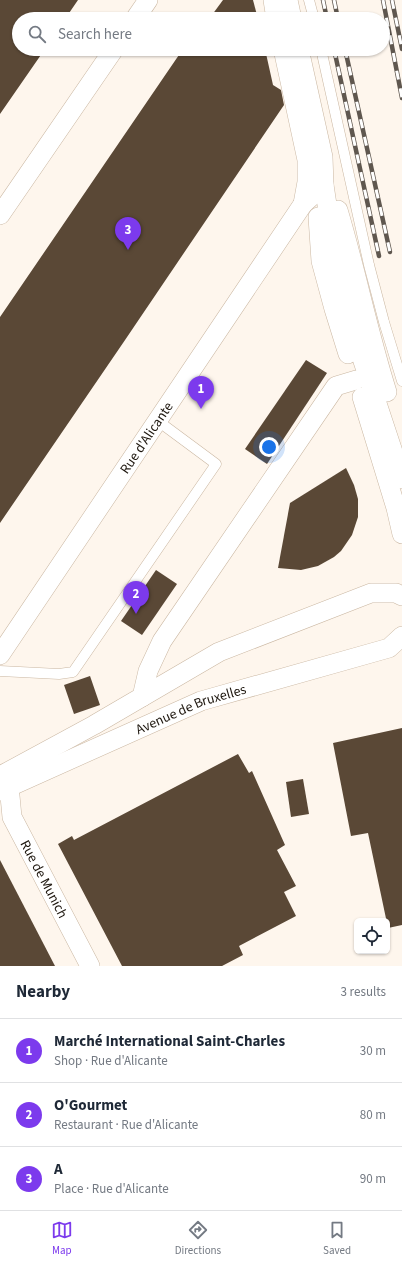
<!DOCTYPE html>
<meta charset="utf-8">
<style>
:root{--surface:#fff;--page:#f2f2f3;--text:#1f2937;--muted:#747a83;--line:#e0e1e3;--accent:#7c3aed}
body{margin:0;font-family:"Source Sans 3",sans-serif;background:var(--page);color:var(--text)}
.controls{position:absolute;right:12px;bottom:12px;display:grid;overflow:hidden;border-radius:6px;box-shadow:0 1px 3px #0004}
.controls button{width:36px;height:36px;display:grid;place-items:center;padding:0;border:0;border-bottom:1px solid var(--line);background:var(--surface);color:var(--text);font:20px sans-serif}
.you{position:absolute;left:269px;top:447px;width:14px;height:14px;margin:-10px;border:3px solid #fff;border-radius:50%;background:#1a73e8;box-shadow:0 0 0 6px #1a73e833}
.badge{display:grid;place-items:center;width:26px;height:26px;border-radius:50%;background:var(--accent);color:#fff;font-size:13px;font-weight:700}
.pin{position:absolute;translate:-50% -33px;filter:drop-shadow(0 1px 2px #0008)}
.pin::after{content:'';position:absolute;top:21px;width:14px;height:12px;background:inherit;clip-path:polygon(0 0,100% 0,50% 100%)}
.list{margin:0;padding:0;list-style:none}
h2{display:flex;justify-content:space-between;align-items:center;height:52px;margin:0;padding:0 16px;font-size:17px}
h2 small{font-size:13px;font-weight:400;color:var(--muted)}
.list li{display:grid;grid-template-columns:26px 1fr auto;gap:12px;align-items:center;box-sizing:border-box;height:64px;padding:0 16px;border-top:1px solid var(--line)}
.list b{display:block;font-size:15px;white-space:nowrap}
.list p{margin:0;font-size:13px;white-space:nowrap;color:var(--muted)}
.list em{font-size:13px;font-style:normal;color:var(--muted)}
.icon{flex:none;width:22px;height:22px;fill:none;stroke:currentColor;stroke-width:2;stroke-linecap:round;stroke-linejoin:round}
.map{position:relative;flex:none;width:402px;height:966px;overflow:hidden}
.search{position:absolute;background:var(--surface);box-shadow:0 1px 3px #0004;left:12px;right:12px;top:12px;height:44px;display:flex;align-items:center;gap:10px;box-sizing:border-box;padding:0 14px;border-radius:22px;color:var(--muted);font-size:15px}
.sheet{height:244px;background:var(--surface)}
nav{display:flex;justify-content:space-around;align-items:center;box-sizing:border-box;height:56px;border-top:1px solid var(--line);background:var(--surface);font-size:11px;color:var(--muted)}
nav a{display:grid;justify-items:center;gap:2px}
nav .on{color:var(--accent)}
.map>svg:first-child{display:block}
.building{fill:#5a4836}
.lines{fill:none;stroke-linecap:round;stroke-linejoin:round}
.service-casing{stroke:#cab7a2;stroke-width:11}
.minor-casing{stroke:#cab7a2;stroke-width:20}
.service{stroke:#fff;stroke-width:10}
.minor{stroke:#fff;stroke-width:19}
.rail-casing{stroke:#5f574f;stroke-width:4.5}
.rail{stroke:#fff;stroke-width:3;stroke-dasharray:9;stroke-linecap:butt}
.labels{text-anchor:middle;stroke-width:4;stroke-linejoin:round;paint-order:stroke}
.street-label{font-size:14px;fill:#1d160e;stroke:#fff}
</style>
<div class="map">
<svg width="402" height="966" viewBox="0 0 402 966">
<rect width="100%" height="100%" fill="#fef6ed"/>
<g class="building">
<polygon points="0,0 78,0 65,19 19,19 19,49 45,49 0,114"/>
<polygon points="223,0 253,0 258,19 209,19"/>
<polygon points="183,49 265,49 273,85 281,90 284,105 123,343 0,523 0,317"/>
<polygon points="306,360 327,373 267,464 245,449"/>
<polygon points="346,468 354,485 358,499 358,517 352,535 341,551 334,557 318,566 301,570 278,568 290,503"/>
<polygon points="156,570 177,584 142,635 121,621"/>
<polygon points="90,676 100,705 74,714 64,685"/>
<polygon points="402,728 402,925 388,928 368,833 351,836 333,743"/>
<polygon points="238,754 249,773 252,771 285,845 277,850 296,886 284,892 296,916 239,946 243,955 222,966 122,966 58,844 72,836 74,840"/>
<polygon points="303,779 309,814 291,817 286,782"/>
<polygon points="0,860 55,966 0,966"/>
</g>
<g class="lines">
<defs>
<g id="service">
<polyline points="309,0 314,19"/>
<polyline points="321,49 369,265 384,322 402,381"/>
<polyline points="0,671 59,674 73,672 216,464 158,421"/>
</g>
<g id="minor">
<polyline points="273,0 276,19"/>
<polyline points="288,0 292,19"/>
<polyline points="135,19 148,0"/>
<polyline points="283,49 307,160 307,182 303,204"/>
<polyline points="299,49 323,157 324,185 334,251 359,349 402,479"/>
<path d="M338 210C356 270 368 332 387 392"/>
<polyline points="0,215 114,49"/>
<polyline points="318,217 321,261 334,309 348,354"/>
<polyline points="362,397 396,508 402,534"/>
<path id="s1" d="M0 655 303 204 324 185"/>
<polyline points="142,697 148,671 162,641 336,386 356,380"/>
<polyline points="0,776 94,725 219,652 371,593 396,593 402,596"/>
<path id="s2" d="M6 789 10 796 12 817 90 966"/>
<path id="s3" d="M0 791 201 701 389 648 402 636"/>
</g>
</defs>
<use href="#service" class="service-casing"/>
<use href="#minor" class="minor-casing"/>
<use href="#service" class="service"/>
<use href="#minor" class="minor"/>
<defs>
<g id="rail">
<polyline points="323,0 327,19"/>
<polyline points="334,0 338,19"/>
<polyline points="383,0 402,98"/>
<polyline points="392,0 402,49"/>
<polyline points="334,49 379,256"/>
<polyline points="345,49 390,252"/>
</g>
</defs>
<use href="#rail" class="rail-casing"/>
<use href="#rail" class="rail"/>
</g>
<g class="labels">
<g class="street-label">
<text dy="5" stroke="none"><textPath href="#s1" startOffset="262">Rue d'Alicante</textPath></text>
<text dy="5" stroke="none"><textPath href="#s3" startOffset="208">Avenue de Bruxelles</textPath></text>
<text dy="5" stroke="none"><textPath href="#s2" startOffset="99">Rue de Munich</textPath></text>
</g>
</g>
</svg>
<div class="controls">
<button><svg class="icon" aria-label="locate" viewBox="0 0 24 24"><circle cx="12" cy="12" r="6"/><path d="M12 2v4M12 18v4M2 12h4M18 12h4"/></svg></button>
</div>
<div class="you"></div>
<div class="pin badge" style="left:201px;top:409px">1</div>
<div class="pin badge" style="left:136px;top:614px">2</div>
<div class="pin badge" style="left:128px;top:250px">3</div>
<div class="search"><svg class="icon" aria-label="search" viewBox="0 0 24 24"><circle cx="10" cy="10" r="6"/><path d="M15 15l6 6"/></svg>Search here</div>
</div>
<section class="sheet">
<h2>Nearby<small>3 results</small></h2>
<ul class="list">
<li><span class="badge">1</span><div><b>Marché International Saint-Charles</b><p>Shop · Rue d'Alicante</p></div><em>30 m</em></li>
<li><span class="badge">2</span><div><b>O'Gourmet</b><p>Restaurant · Rue d'Alicante</p></div><em>80 m</em></li>
<li><span class="badge">3</span><div><b>A</b><p>Place · Rue d'Alicante</p></div><em>90 m</em></li>
</ul>
</section>
<nav>
<a class="on"><svg class="icon" aria-label="map" viewBox="0 0 24 24"><path d="M3 6l6-2 6 2 6-2v14l-6 2-6-2-6 2zM9 4v14M15 6v14"/></svg>Map</a>
<a><svg class="icon" aria-label="directions" viewBox="0 0 24 24"><path d="M12 3l9 9-9 9-9-9zM9 14v-3h6M13 9l2 2-2 2"/></svg>Directions</a>
<a><svg class="icon" aria-label="saved" viewBox="0 0 24 24"><path d="M7 4h10v16l-5-4-5 4z"/></svg>Saved</a>
</nav>
